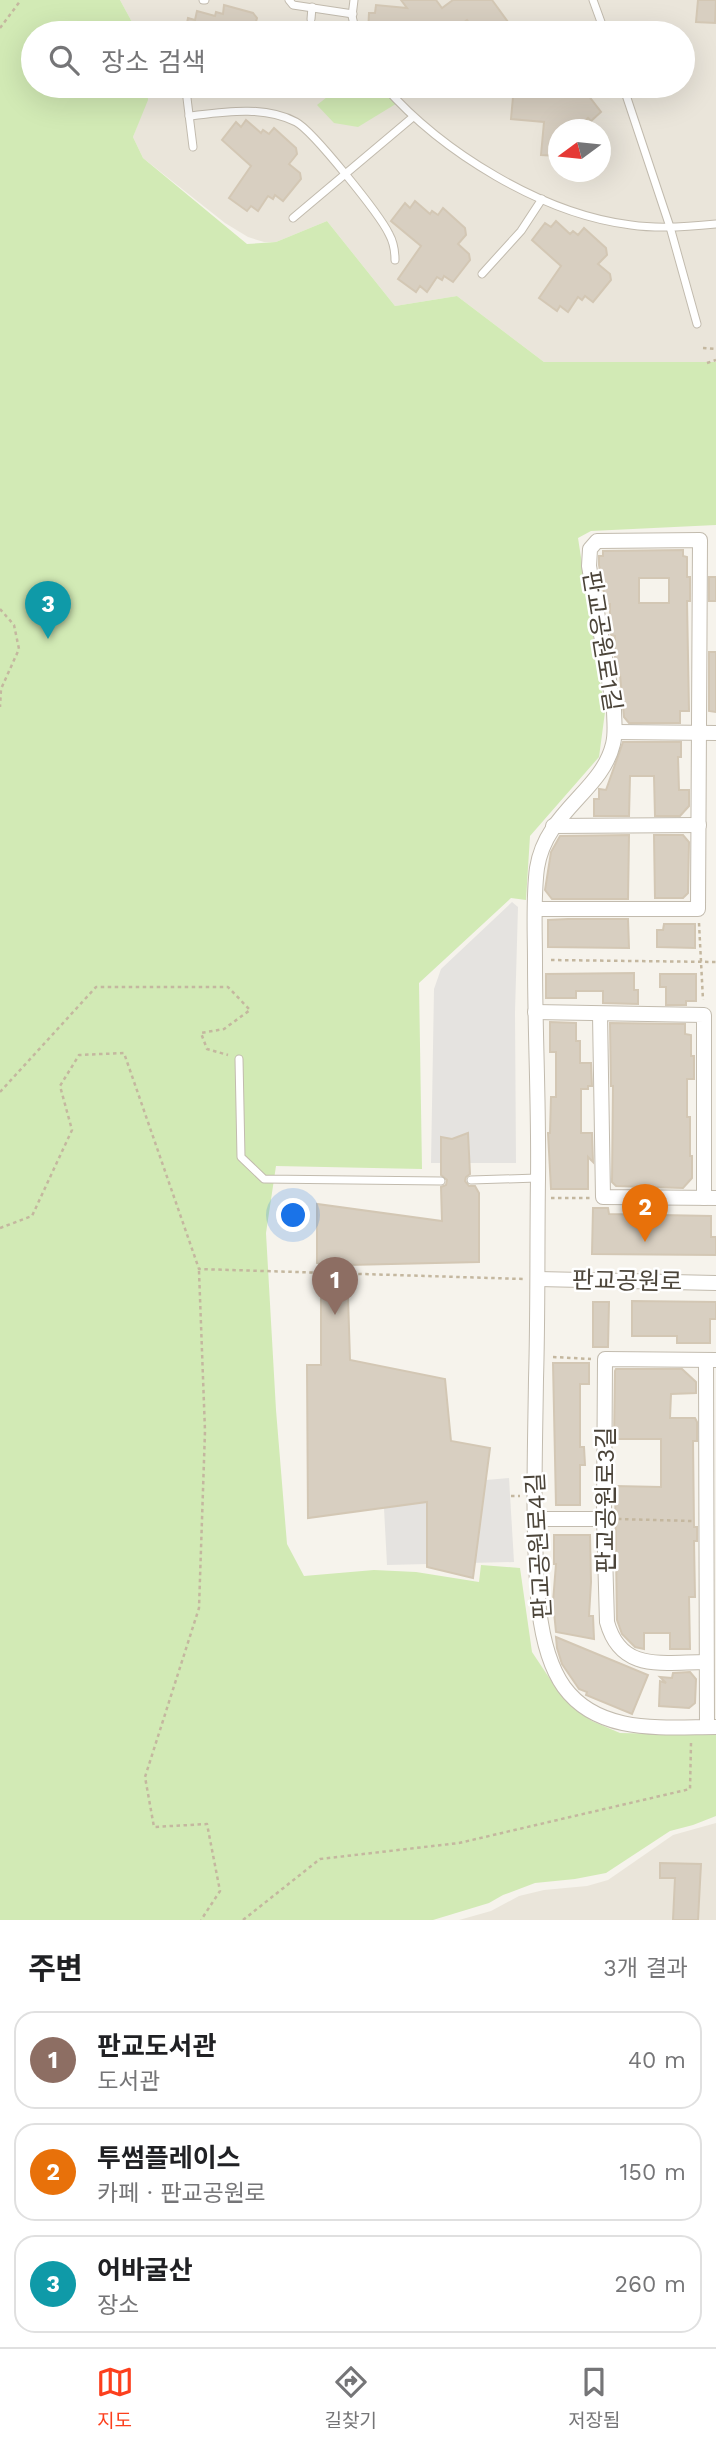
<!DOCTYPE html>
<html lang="ko">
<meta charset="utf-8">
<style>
:root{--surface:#fff;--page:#f6f6f6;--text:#202124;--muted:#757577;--line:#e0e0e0;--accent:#fc3f1d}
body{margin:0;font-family:"Work Sans","Noto Sans KR",sans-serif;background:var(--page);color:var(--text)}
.compass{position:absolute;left:548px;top:119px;width:63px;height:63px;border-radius:50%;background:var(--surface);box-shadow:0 7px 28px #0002;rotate:255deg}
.you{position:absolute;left:294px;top:1216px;width:24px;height:24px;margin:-18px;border:5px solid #fff;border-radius:50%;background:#1a73e8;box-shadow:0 0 0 10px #1a73e833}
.badge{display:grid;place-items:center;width:46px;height:46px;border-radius:50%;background:var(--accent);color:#fff;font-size:23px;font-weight:700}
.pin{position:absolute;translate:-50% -58px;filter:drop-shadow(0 2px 4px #0008)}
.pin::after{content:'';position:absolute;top:37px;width:24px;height:21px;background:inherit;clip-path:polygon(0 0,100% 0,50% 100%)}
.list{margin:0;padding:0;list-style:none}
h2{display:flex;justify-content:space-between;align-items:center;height:91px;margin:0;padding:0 28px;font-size:30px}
h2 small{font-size:23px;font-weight:400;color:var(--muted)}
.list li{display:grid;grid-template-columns:46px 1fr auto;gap:21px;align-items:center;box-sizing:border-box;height:98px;margin:0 14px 14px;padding:0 14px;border:2px solid var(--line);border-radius:21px}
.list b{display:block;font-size:26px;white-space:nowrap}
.list p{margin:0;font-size:23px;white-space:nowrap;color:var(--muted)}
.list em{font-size:23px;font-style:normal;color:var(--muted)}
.icon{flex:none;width:38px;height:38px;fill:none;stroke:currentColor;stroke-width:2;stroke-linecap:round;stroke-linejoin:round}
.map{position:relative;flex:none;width:716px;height:1920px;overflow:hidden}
.search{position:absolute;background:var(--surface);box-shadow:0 7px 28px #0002;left:21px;right:21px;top:21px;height:77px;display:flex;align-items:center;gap:18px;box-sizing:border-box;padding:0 24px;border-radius:38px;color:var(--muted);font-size:26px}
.sheet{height:427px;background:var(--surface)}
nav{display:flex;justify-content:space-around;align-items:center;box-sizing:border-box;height:98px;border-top:2px solid var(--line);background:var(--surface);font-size:19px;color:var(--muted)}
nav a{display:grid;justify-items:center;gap:4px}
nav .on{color:var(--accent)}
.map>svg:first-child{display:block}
.residential{fill:#eae5da;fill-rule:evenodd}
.green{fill:#d2eab5}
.parking{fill:#e5e3e0}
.building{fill:#d8cfc1;stroke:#d3c7b4;stroke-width:2;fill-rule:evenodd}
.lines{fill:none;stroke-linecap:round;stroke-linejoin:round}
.lane-casing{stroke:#c2bbae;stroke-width:9}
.street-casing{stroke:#c2bbae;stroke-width:16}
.path{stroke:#c4b79f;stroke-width:2.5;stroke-dasharray:3.5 3.5;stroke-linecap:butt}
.lane{stroke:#fff;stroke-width:7}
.street{stroke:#fff;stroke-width:14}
.labels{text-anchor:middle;stroke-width:5;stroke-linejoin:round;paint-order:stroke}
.street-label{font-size:24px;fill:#4b4439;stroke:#fff}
</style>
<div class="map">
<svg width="716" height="1920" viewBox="0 0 716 1920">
<rect width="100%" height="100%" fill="#f6f3ec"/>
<g class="residential">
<path d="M120 0H716V362H544L457 296 395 306 327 221 276 242H264L248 237 225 223 143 158 133 137 152 86H683V33H138ZM558 130H600V172H558Z"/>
<polygon points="716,1823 716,1920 459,1920 491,1911 519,1896 544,1890 587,1886 608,1880 673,1835"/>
</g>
<g class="green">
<polygon points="0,0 120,0 138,33 33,33 33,86 147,86 148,100 133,137 143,158 247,244 276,242 327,221 395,306 457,296 544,362 716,362 716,525 591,531 578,538 605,712 599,757 530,836 526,900 511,898 419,983 422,1169 276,1166 266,1233 276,1410 287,1544 304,1576 374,1570 416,1572 479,1582 481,1565 520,1568 532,1652 558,1691 576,1710 592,1721 620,1733 716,1735 716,1816 693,1825 670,1831 606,1873 575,1879 535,1883 503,1895 489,1903 433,1920 0,1920"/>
<polygon points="341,86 384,86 399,102 358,127 334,123 317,105"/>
</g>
<g class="parking">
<polygon points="512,902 518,907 515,1012 516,1163 431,1163 434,989 441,969"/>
<polygon points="509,1478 514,1562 387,1565 383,1489"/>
</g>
<g class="building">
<polygon points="401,0 436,0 442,8 453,0 492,0 516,33 476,33 467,20 451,33 368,33 369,13 375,13 376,5 407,8"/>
<polygon points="698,0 716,0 715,23 696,22"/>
<polygon points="224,5 253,13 257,18 253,33 185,33 188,18 195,20 197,11 215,16 216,12 223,14"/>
<polygon points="546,86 581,86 601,112 591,121 588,118 577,130 558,130 558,156 541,155 544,122 511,119 513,97 518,97 519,89 551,92"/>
<polygon points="246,120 261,133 263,130 269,134 274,128 296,148 297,154 289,164 300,173 301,179 283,201 275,195 273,199 268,196 258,211 251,206 247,211 229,198 251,166 222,140 236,122 241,127"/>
<polygon points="415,201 430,214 432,211 438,215 443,208 465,228 466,235 458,244 469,254 470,260 453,282 444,276 442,280 437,277 427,292 420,286 416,292 398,279 421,246 391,221 405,203 410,208"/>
<polygon points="556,221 570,234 573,231 578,235 584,228 606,248 607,255 598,264 610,274 611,280 593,302 585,296 582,300 578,297 568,312 560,306 557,311 539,298 561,266 532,240 545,223 551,227"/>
<path d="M683 550V556L687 557V577H690V601H687L689 711H680V723H629L624 717 620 675H618L615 657V636L611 635 610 631V604H606L599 565V556H603V551ZM639 578H669V603H639Z"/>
<rect x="709" y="577" width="7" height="24"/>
<polygon points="709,652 716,652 716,712 709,711"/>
<polygon points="623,742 681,742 681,757 678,757 679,790 689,790 689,806 680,816 655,816 654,776 630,776 629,816 594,816 594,799 599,799 599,789 606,790"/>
<polygon points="629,835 628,899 552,899 545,890 551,852 560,836"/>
<polygon points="654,835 683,835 689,842 688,893 683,898 655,898"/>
<polygon points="568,919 628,919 629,948 548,947 548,920"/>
<polygon points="664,924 695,924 695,948 657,947 657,930 663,930"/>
<polygon points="634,973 634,990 638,990 638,1004 603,1003 603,991 576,991 576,998 546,998 546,974"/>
<polygon points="660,974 696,974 696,1001 686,1001 686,1005 666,1005 666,987 660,987"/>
<polygon points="550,1022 576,1023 576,1041 580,1041 580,1063 591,1063 592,1086 588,1086 588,1089 581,1089 581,1133 592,1133 593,1162 588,1157 588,1189 551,1189 548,1133 550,1133 551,1097 556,1097 556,1052 550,1052"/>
<polygon points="610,1023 685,1024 685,1034 691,1035 691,1056 694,1056 694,1079 687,1079 687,1117 690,1117 690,1156 692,1156 692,1178 683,1188 616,1186 612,1182 613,1086 611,1086"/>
<polygon points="468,1133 470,1174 466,1177 465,1181 469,1186 475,1186 479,1193 479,1262 347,1265 350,1360 445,1379 451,1441 490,1448 473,1578 427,1567 427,1502 308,1518 307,1365 321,1365 321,1264 317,1263 317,1204 442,1221 441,1187 446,1185 447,1180 441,1175 441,1137 452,1139"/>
<polygon points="593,1208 608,1208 609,1214 711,1216 711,1237 716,1237 716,1255 592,1254"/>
<polygon points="632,1301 716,1302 716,1319 710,1319 710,1343 677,1343 677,1336 632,1336"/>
<polygon points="593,1302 609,1302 608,1347 593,1347"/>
<polygon points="553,1363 589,1363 589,1384 580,1384 580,1447 584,1447 585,1465 580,1465 580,1505 556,1505"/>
<polygon points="616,1369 682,1369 696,1382 696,1393 671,1394 670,1418 695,1418 697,1422 697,1441 693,1441 694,1527 697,1527 697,1541 694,1541 695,1597 689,1597 690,1649 670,1649 670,1633 644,1633 644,1649 635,1647 622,1634 617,1620 615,1486 661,1487 661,1439 614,1439 615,1371"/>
<polygon points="554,1535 590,1535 591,1582 589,1616 593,1616 594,1639 556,1632 553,1602 556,1564 554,1564"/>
<polygon points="556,1637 648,1675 632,1714 586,1695 587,1692 579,1689 562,1664 557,1648"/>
<polygon points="690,1672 696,1679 695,1703 689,1708 659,1706 660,1681 666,1683 660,1677 672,1678 673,1673"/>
<polygon points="660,1863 701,1864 698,1920 673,1920 675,1878 660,1878"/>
</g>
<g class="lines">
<defs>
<g id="lane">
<polyline points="203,0 205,0"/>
<polyline points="289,0 293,5 353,14"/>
<polyline points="354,0 352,16 356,33"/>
<polyline points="593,0 605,33"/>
<polyline points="311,19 312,7"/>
<path d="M384 86C442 152 542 214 631 225 658 229 688 227 716 224"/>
<polyline points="623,86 670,227 697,324"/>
<polyline points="186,90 193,147"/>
<path d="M189 116C223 112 264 105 296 122 313 131 380 215 389 234 394 243 395 250 395 260"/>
<polyline points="293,218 413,117"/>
<polyline points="482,274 521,231 542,199"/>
<polyline points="239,1059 241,1157 264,1179 441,1181"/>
<polyline points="471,1180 537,1178"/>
</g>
<g id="street">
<polyline points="615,732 716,733"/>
<polyline points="553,826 699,825"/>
<path d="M535 909H698L700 540 597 541 590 549 589 566 614 709C614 721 616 733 613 744 602 791 546 811 537 868 533 899 535 931 535 962 535 1034 539 1107 538 1179 537 1246 538 1313 536 1379 535 1456 532 1532 539 1609 542 1634 549 1666 564 1687 599 1735 663 1727 716 1727"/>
<polyline points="535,1012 704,1015 704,1198"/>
<polyline points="600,1014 603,1197 716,1198"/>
<polyline points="538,1279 716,1283"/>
<polyline points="706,1360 707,1727"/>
<polyline points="534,1519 604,1519"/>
<path d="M706 1662C663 1662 621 1673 607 1622L604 1519 605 1359 716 1360"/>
</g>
</defs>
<use href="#lane" class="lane-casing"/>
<use href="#street" class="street-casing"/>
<g class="path">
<polyline points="0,28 21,0"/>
<polyline points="703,348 716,349"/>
<polyline points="707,363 716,360"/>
<polyline points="0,609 14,625 19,649 1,689 0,707"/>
<polyline points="699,923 703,1000"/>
<polyline points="551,960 716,962"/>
<polyline points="0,1092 96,987 228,987 250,1010 224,1029 201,1033 207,1049 228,1055"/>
<polyline points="551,1198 590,1198"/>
<polyline points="0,1228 32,1216 72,1130 60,1086 79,1055 124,1053 199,1269 524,1279"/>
<polyline points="199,1271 205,1431 199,1608 145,1777 154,1827 207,1824 220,1891 201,1920"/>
<polyline points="553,1357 591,1359"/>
<polyline points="511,1496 520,1496"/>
<polyline points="618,1519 692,1521"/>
<polyline points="243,1920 320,1859 459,1843 690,1789 691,1743"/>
</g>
<use href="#lane" class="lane"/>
<use href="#street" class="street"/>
</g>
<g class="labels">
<g class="street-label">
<text transform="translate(602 641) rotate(81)" y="8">판교공원로1길</text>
<text transform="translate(627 1281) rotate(1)" y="8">판교공원로</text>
<text transform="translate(606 1500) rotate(-90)" y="8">판교공원로3길</text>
<text transform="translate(539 1546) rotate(-93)" y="8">판교공원로4길</text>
</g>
</g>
</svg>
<svg class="compass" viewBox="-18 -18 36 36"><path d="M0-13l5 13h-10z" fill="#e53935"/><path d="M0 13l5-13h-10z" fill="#757577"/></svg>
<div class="you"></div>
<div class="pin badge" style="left:335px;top:1315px;background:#8d6e63">1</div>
<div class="pin badge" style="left:645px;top:1242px;background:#e8710a">2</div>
<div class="pin badge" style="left:48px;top:639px;background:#0f9aa8">3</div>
<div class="search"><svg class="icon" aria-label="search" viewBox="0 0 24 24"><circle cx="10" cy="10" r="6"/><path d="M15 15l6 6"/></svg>장소 검색</div>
</div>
<section class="sheet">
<h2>주변<small>3개 결과</small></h2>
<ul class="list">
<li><span class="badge" style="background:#8d6e63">1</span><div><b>판교도서관</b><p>도서관</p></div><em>40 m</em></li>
<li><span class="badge" style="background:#e8710a">2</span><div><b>투썸플레이스</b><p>카페 · 판교공원로</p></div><em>150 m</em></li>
<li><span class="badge" style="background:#0f9aa8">3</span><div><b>어바굴산</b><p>장소</p></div><em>260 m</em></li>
</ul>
</section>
<nav>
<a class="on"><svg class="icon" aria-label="map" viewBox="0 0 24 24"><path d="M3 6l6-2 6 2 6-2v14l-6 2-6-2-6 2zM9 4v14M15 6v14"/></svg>지도</a>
<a><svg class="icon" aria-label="directions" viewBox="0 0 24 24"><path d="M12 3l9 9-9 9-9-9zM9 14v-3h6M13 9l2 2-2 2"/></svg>길찾기</a>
<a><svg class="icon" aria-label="saved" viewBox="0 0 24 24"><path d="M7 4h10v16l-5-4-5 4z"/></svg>저장됨</a>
</nav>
